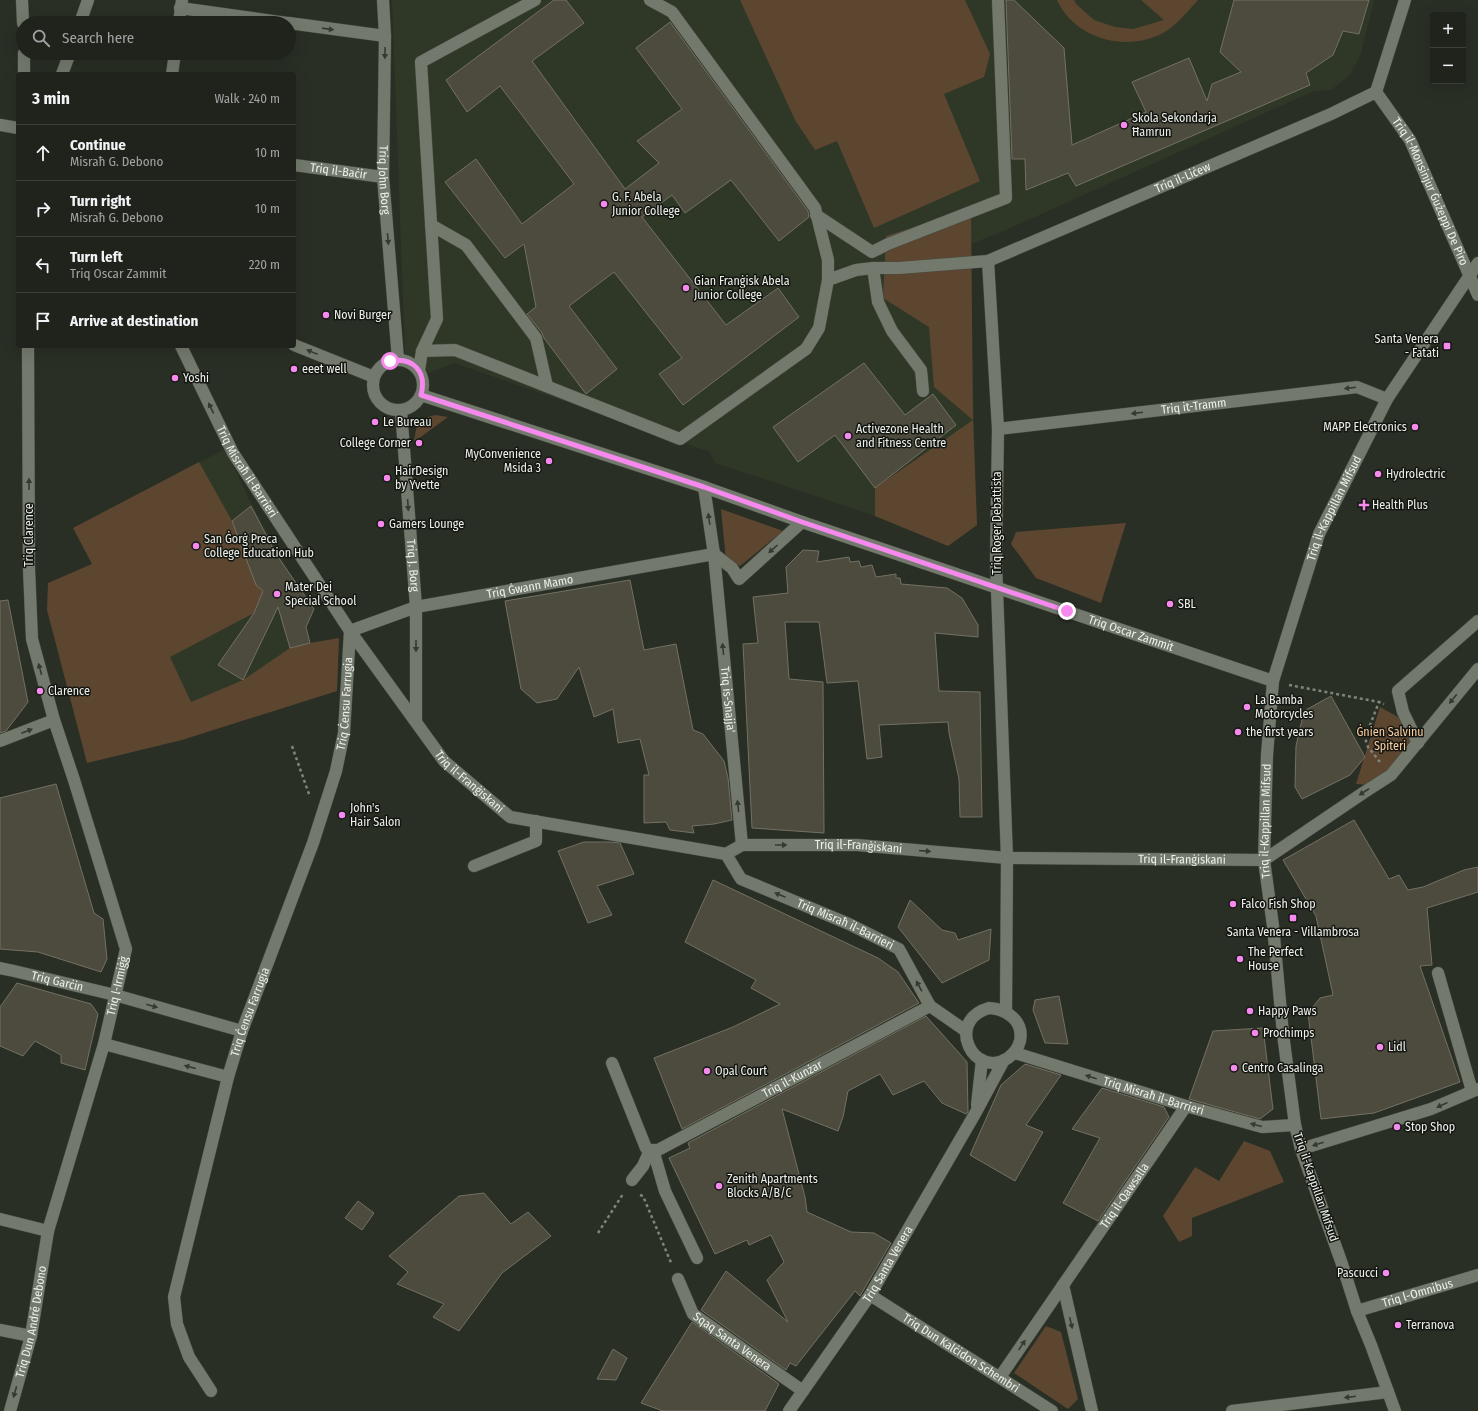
<!DOCTYPE html>
<meta charset="utf-8">
<style>
:root{--surface:#1f231c;--page:#2c2f29;--text:#f1f3f6;--muted:#a1a4a3;--line:#3c403b}
body{margin:0;font-family:"Fira Sans Condensed",sans-serif;background:var(--page);color:var(--text)}
.controls{position:absolute;right:12px;top:12px;display:grid;overflow:hidden;border-radius:4px;box-shadow:0 4px 16px #0002}
.controls button{width:36px;height:36px;display:grid;place-items:center;padding:0;border:0;border-bottom:1px solid var(--line);background:var(--surface);color:var(--text);font:20px sans-serif}
.stop{position:absolute;width:12px;height:12px;margin:-9px;border:3px solid #f689ed;border-radius:50%;background:#fff}
.stop.end{background:#f689ed;border-color:#fff;box-shadow:0 1px 4px #0008}
.list{margin:0;padding:0;list-style:none}
h2{display:flex;justify-content:space-between;align-items:center;height:52px;margin:0;padding:0 16px;font-size:17px}
h2 small{font-size:13px;font-weight:400;color:var(--muted)}
.list li{display:grid;grid-template-columns:26px 1fr auto;gap:12px;align-items:center;box-sizing:border-box;height:56px;padding:0 16px;border-top:1px solid var(--line)}
.list b{display:block;font-size:15px;white-space:nowrap}
.list p{margin:0;font-size:13px;white-space:nowrap;color:var(--muted)}
.list em{font-size:13px;font-style:normal;color:var(--muted)}
.icon{flex:none;width:22px;height:22px;fill:none;stroke:currentColor;stroke-width:2;stroke-linecap:round;stroke-linejoin:round}
.map{position:relative;flex:none;width:1478px;height:1411px;overflow:hidden}
.search{position:absolute;background:var(--surface);box-shadow:0 4px 16px #0002;left:16px;top:16px;width:280px;height:44px;display:flex;align-items:center;gap:10px;box-sizing:border-box;padding:0 14px;border-radius:22px;color:var(--muted);font-size:15px}
.panel{position:absolute;background:var(--surface);box-shadow:0 4px 16px #0002;left:16px;top:72px;width:280px;height:276px;border-radius:4px}
.map>svg:first-child{display:block}
.built{fill:#2f3827}
.green{fill:#5d4630}
.building{fill:#4d4b3e;stroke:#737163}
.lines{fill:none;stroke-linecap:round;stroke-linejoin:round}
.minor-casing{stroke:#464b42;stroke-width:13}
.path{stroke:#80857c;stroke-width:2.5;stroke-dasharray:3 3;stroke-linecap:butt}
.minor{stroke:#737a6d;stroke-width:12}
.oneway{fill:#353932}
.route{stroke:#f689ed;stroke-width:5}
.poi-dot{fill:#f689ed;stroke:#141612;stroke-width:1.5}
.labels{text-anchor:middle;stroke-width:3;stroke-linejoin:round;paint-order:stroke}
.poi-label{font-size:12px;fill:#ecf0e9;stroke:#141612;text-anchor:start}
.street-label{font-size:12px;fill:#ecf0e9;stroke:#141612}
.park-label{font-size:12px;fill:#fbcd9e;stroke:#141612}
</style>
<div class="map">
<svg width="1478" height="1411" viewBox="0 0 1478 1411">
<rect width="100%" height="100%" fill="#292f25"/>
<g class="built">
<polygon points="392,0 1374,0 1360,56 1350,75 1331,90 1314,91 1008,229 969,245 977,525 948,546 875,516 715,463 710,452 454,363 428,373 405,353"/>
<polygon points="225,449 252,505 293,579 306,627 285,632 290,648 243,680 191,702 101,513"/>
</g>
<g class="green">
<polygon points="740,0 965,0 990,54 984,77 944,94 980,181 874,228 837,141 815,150 795,120"/>
<path d="M1057 0H1074L1077 5 1094 20 1115 27 1133 29 1164 20 1141 0H1198C1186 13 1174 29 1157 36 1121 51 1074 37 1057 0Z"/>
<polygon points="971,209 973,420 977,525 948,546 875,516 875,488 973,420 934,387 929,327 883,298 886,236"/>
<path d="M435 415 448 417 414 442C417 423 417 420 435 415Z"/>
<polygon points="199,462 232,521 262,591 262,597 259,600 254,613 170,657 191,702 243,680 290,648 310,643 339,638 337,691 182,740 87,763 47,610 48,583 92,564 73,528"/>
<polygon points="721,509 783,531 740,566 726,560"/>
<polygon points="1126,523 1101,603 1036,578 1011,544 1016,532"/>
<polygon points="1380,707 1398,717 1413,740 1391,770 1371,785 1356,784"/>
<polygon points="1244,1141 1270,1151 1284,1182 1192,1218 1192,1236 1179,1242 1163,1216 1195,1167 1219,1181"/>
<polygon points="1046,1326 1061,1332 1078,1399 1068,1409 1014,1373"/>
</g>
<g class="building">
<polygon points="554,0 566,0 584,23 532,61 625,189 659,163 637,141 682,109 636,48 670,22 808,211 809,217 779,241 731,180 685,213 672,195 642,217 726,325 778,288 799,317 683,405 659,374 682,358 614,272 569,306 617,369 586,394 544,338 542,333 527,314 536,307 524,244 505,258 445,182 476,159 522,224 574,184 500,86 467,112 446,80"/>
<polygon points="1006,0 1014,0 1064,48 1072,145 1146,112 1132,82 1189,58 1207,101 1212,84 1241,72 1220,52 1234,0 1369,0 1359,34 1343,31 1333,55 1306,73 1310,85 1076,186 1068,173 1026,190 1025,159 1012,159"/>
<polygon points="864,363 905,415 933,394 956,425 875,488 835,435 798,462 773,427"/>
<polygon points="251,506 276,554 314,609 306,627 310,643 290,648 278,607 243,680 218,665 254,613 263,591 256,585 232,521"/>
<polygon points="803,550 819,551 817,562 849,557 850,562 859,561 861,567 872,565 876,577 896,574 896,578 900,578 901,584 947,588 962,598 978,625 978,637 935,633 939,691 980,692 982,817 960,817 959,779 949,733 948,722 879,725 882,757 867,759 858,681 827,683 819,622 785,622 789,679 823,682 824,833 752,828 743,644 758,643 753,597 788,593 786,567"/>
<polygon points="630,580 644,650 676,644 693,730 703,734 724,761 728,778 732,820 714,824 692,826 694,833 670,830 666,822 644,823 644,775 649,775 640,739 618,743 613,709 594,717 579,667 557,699 537,703 521,689 505,601"/>
<polygon points="8,600 28,702 6,731 0,733 0,601"/>
<polygon points="1331,696 1365,757 1350,775 1302,799 1295,787 1296,746 1304,711"/>
<polygon points="56,784 94,913 103,919 107,959 101,972 38,952 0,949 0,798"/>
<polygon points="1354,820 1389,879 1399,875 1408,890 1423,887 1464,870 1478,867 1478,892 1427,908 1432,965 1420,966 1460,1082 1374,1113 1321,1119 1308,1013 1320,998 1333,995 1316,916 1283,860"/>
<polygon points="584,842 609,842 620,843 634,874 597,886 612,915 588,923 558,851"/>
<polygon points="713,880 878,958 898,972 919,1003 682,1129 654,1058 733,1027 780,1004 751,988 756,980 685,942"/>
<polygon points="910,900 942,930 955,933 958,940 991,929 989,960 942,983 898,927"/>
<polygon points="17,983 91,1004 98,1014 85,1070 61,1063 61,1055 35,1041 23,1056 0,1046 0,1007"/>
<polygon points="1059,996 1068,1044 1045,1043 1033,1010 1035,1000"/>
<polygon points="926,1016 967,1062 968,1112 966,1114 942,1103 924,1081 893,1095 880,1074 848,1091 843,1117 838,1131 782,1109 805,1197 807,1212 851,1232 874,1233 891,1243 860,1296 855,1291 796,1366 790,1363 786,1370 701,1310 726,1271 788,1322 767,1280 784,1262 771,1235 749,1245 747,1240 715,1254 669,1158 690,1148 688,1143"/>
<polygon points="1263,1028 1273,1109 1260,1119 1189,1099 1213,1031"/>
<polygon points="1025,1064 1061,1075 1026,1125 1043,1132 1015,1181 970,1155 1001,1085"/>
<polygon points="1102,1088 1164,1107 1169,1117 1098,1221 1063,1203 1100,1138 1072,1129"/>
<polygon points="484,1193 511,1224 528,1212 551,1236 502,1273 459,1331 433,1317 444,1304 397,1284 408,1272 389,1256 459,1196"/>
<polygon points="358,1201 374,1213 362,1230 345,1218"/>
<polygon points="692,1322 779,1384 765,1411 663,1411 641,1403"/>
<polygon points="613,1349 627,1358 616,1380 597,1379"/>
</g>
<g class="lines">
<defs>
<g id="minor">
<polyline points="22,0 23,23"/>
<path id="s1" d="M383 0 385 36 383 177 398 359"/>
<polyline points="180,8 287,23"/>
<polyline points="80,23 88,0"/>
<polyline points="179,23 182,0"/>
<polyline points="289,23 385,36"/>
<polyline points="24,53 24,74"/>
<polyline points="62,74 70,53"/>
<polyline points="172,74 175,53"/>
<path id="s2" d="M1376 92 1410 140 1478 295"/>
<polyline points="1376,92 1405,0"/>
<polyline points="0,125 18,128"/>
<path id="s3" d="M294 165 383 177"/>
<polyline points="816,215 872,252 888,244 1006,198 998,0"/>
<polyline points="431,225 466,245 536,338 547,386"/>
<polyline points="988,261 998,429 996,563 1007,858 1006,1011"/>
<polyline points="873,268 878,302 892,331 921,370 923,391"/>
<path id="s4" d="M828 280 856 270 873 268H899L988 261 1331 114 1376 92"/>
<polyline points="294,345 374,377"/>
<path id="s5" d="M181 346 233 453 350 631 444 761 510 817 726 854 742 845H857L1007 858 1264 860 1363 793 1391 775 1478 669"/>
<polyline points="422,351 455,350 680,439 806,349 819,328 828,280 828,260 815,208 672,12 650,0"/>
<circle cx="398" cy="385" r="25"/>
<polyline points="419,370 422,351 437,319 421,62 535,0"/>
<path id="s6" d="M421 395 704 487 802 522 1273 681"/>
<path id="s7" d="M401 410 416 607V721"/>
<path id="s8" d="M998 429 1357 387 1387 399"/>
<path id="s9" d="M704 487 714 554 742 845"/>
<path id="s10" d="M350 631 416 607 714 554 732 568 739 579 802 522"/>
<polyline points="0,741 54,720"/>
<polyline points="1418,743 1403,712 1398,691 1478,621"/>
<path id="s11" d="M726 854 741 879 849 924 899 949 930 1006 966 1031"/>
<polyline points="474,866 536,841 536,821"/>
<path id="s12" d="M0 968 14 971 115 995 242 1031"/>
<polyline points="1438,973 1472,1091"/>
<path d="M989 1008C1007 1009 1024 1021 1020 1041 1018 1049 1014 1053 1008 1058 974 1080 944 1021 989 1008Z"/>
<polyline points="104,1044 228,1077"/>
<path id="s13" d="M1015 1053 1186 1106 1262 1127 1295 1125"/>
<path id="s14" d="M612 1063 646 1148 650 1150H658L930 1006"/>
<polyline points="977,1105 982,1060"/>
<polyline points="1301,1149 1431,1109 1478,1089"/>
<polyline points="653,1150 665,1191 697,1258"/>
<polyline points="632,1180 643,1166 650,1150"/>
<polyline points="0,1219 48,1231"/>
<path id="s15" d="M678 1279 693 1314 803 1391"/>
<polyline points="1063,1285 1092,1411"/>
<path id="s16" d="M870 1295 1052 1411"/>
<path id="s17" d="M1357 1311 1478 1275"/>
<polyline points="0,1330 31,1336"/>
<path id="s18" d="M1000 1377 1186 1106"/>
<path id="s19" d="M211 1391 189 1357 177 1324 174 1297 228 1077 242 1031 313 843 336 771 344 733 350 631"/>
<path id="s20" d="M10 1411 31 1336 48 1231 104 1044 126 949 74 780 54 720 32 639 29 569 28 346"/>
<path id="s21" d="M789 1411 870 1295 976 1112 1004 1060"/>
<polyline points="1232,1411 1388,1392"/>
<path id="s22" d="M1395 1411 1371 1345 1357 1311 1342 1264 1301 1149 1295 1125 1283 1034 1273 926 1264 860 1267 755 1273 681 1319 534 1387 399 1478 263"/>
</g>
</defs>
<use href="#minor" class="minor-casing"/>
<g class="path">
<polyline points="1289,685 1379,702"/>
<polyline points="292,746 310,797"/>
<polyline points="1380,762 1368,747 1365,738 1379,702 1384,704"/>
<polyline points="640,1195 643,1196 672,1265"/>
<polyline points="598,1233 623,1194"/>
</g>
<use href="#minor" class="minor"/>
</g>
<defs><path id="oneway-solid" d="M-6-.8H1V-3.2L6.5 0L1 3.2V.8H-6Z"/></defs>
<g class="oneway">
<use href="#oneway-solid" transform="translate(328 29) rotate(8)"/>
<use href="#oneway-solid" transform="translate(385 53) rotate(91)"/>
<use href="#oneway-solid" transform="translate(388 239) rotate(85)"/>
<use href="#oneway-solid" transform="translate(312 352) rotate(-158)"/>
<use href="#oneway-solid" transform="translate(1350 388) rotate(173)"/>
<use href="#oneway-solid" transform="translate(211 408) rotate(-116)"/>
<use href="#oneway-solid" transform="translate(1137 413) rotate(173)"/>
<use href="#oneway-solid" transform="translate(29 484) rotate(-90)"/>
<use href="#oneway-solid" transform="translate(408 505) rotate(86)"/>
<use href="#oneway-solid" transform="translate(709 519) rotate(-98)"/>
<use href="#oneway-solid" transform="translate(773 549) rotate(138)"/>
<use href="#oneway-solid" transform="translate(416 646) rotate(90)"/>
<use href="#oneway-solid" transform="translate(723 649) rotate(-95)"/>
<use href="#oneway-solid" transform="translate(40 669) rotate(-105)"/>
<use href="#oneway-solid" transform="translate(1453 699) rotate(129)"/>
<use href="#oneway-solid" transform="translate(27 731) rotate(-21)"/>
<use href="#oneway-solid" transform="translate(1364 792) rotate(147)"/>
<use href="#oneway-solid" transform="translate(738 806) rotate(-96)"/>
<use href="#oneway-solid" transform="translate(781 845)"/>
<use href="#oneway-solid" transform="translate(925 851) rotate(5)"/>
<use href="#oneway-solid" transform="translate(780 895) rotate(-157)"/>
<use href="#oneway-solid" transform="translate(919 986) rotate(-119)"/>
<use href="#oneway-solid" transform="translate(152 1006) rotate(16)"/>
<use href="#oneway-solid" transform="translate(190 1067) rotate(-165)"/>
<use href="#oneway-solid" transform="translate(1091 1077) rotate(-163)"/>
<use href="#oneway-solid" transform="translate(1442 1105) rotate(156)"/>
<use href="#oneway-solid" transform="translate(1256 1125) rotate(-165)"/>
<use href="#oneway-solid" transform="translate(1318 1144) rotate(163)"/>
<use href="#oneway-solid" transform="translate(1071 1323) rotate(77)"/>
<use href="#oneway-solid" transform="translate(1022 1345) rotate(-56)"/>
<use href="#oneway-solid" transform="translate(15 1392) rotate(106)"/>
<use href="#oneway-solid" transform="translate(1350 1397) rotate(173)"/>
</g>
<g class="lines">
<path class="route" d="M390 361C414 357 427 372 421 395L704 487 802 522 1067 611"/>
</g>
<g class="poi-dot">
<circle cx="1124" cy="125" r="4"/>
<circle cx="604" cy="204" r="4"/>
<circle cx="686" cy="288" r="4"/>
<circle cx="326" cy="315" r="4"/>
<rect x="1443" y="342" width="8" height="8" rx="2"/>
<circle cx="294" cy="369" r="4"/>
<circle cx="175" cy="378" r="4"/>
<circle cx="375" cy="422" r="4"/>
<circle cx="1415" cy="427" r="4"/>
<circle cx="848" cy="436" r="4"/>
<circle cx="419" cy="443" r="4"/>
<circle cx="549" cy="461" r="4"/>
<circle cx="1378" cy="474" r="4"/>
<circle cx="387" cy="478" r="4"/>
<path d="M1362 499h4v4h4v4h-4v4h-4v-4h-4v-4h4z"/>
<circle cx="381" cy="524" r="4"/>
<circle cx="196" cy="546" r="4"/>
<circle cx="277" cy="594" r="4"/>
<circle cx="1170" cy="604" r="4"/>
<circle cx="40" cy="691" r="4"/>
<circle cx="1247" cy="707" r="4"/>
<circle cx="1238" cy="732" r="4"/>
<circle cx="342" cy="815" r="4"/>
<circle cx="1233" cy="904" r="4"/>
<rect x="1289" y="914" width="8" height="8" rx="2"/>
<circle cx="1240" cy="959" r="4"/>
<circle cx="1250" cy="1011" r="4"/>
<circle cx="1255" cy="1033" r="4"/>
<circle cx="1380" cy="1047" r="4"/>
<circle cx="1234" cy="1068" r="4"/>
<circle cx="707" cy="1071" r="4"/>
<circle cx="1397" cy="1127" r="4"/>
<circle cx="719" cy="1186" r="4"/>
<circle cx="1386" cy="1273" r="4"/>
<circle cx="1398" cy="1325" r="4"/>
</g>
<g class="labels">
<g class="poi-label">
<text x="1132" y="122">Skola Sekondarja<tspan x="1132" dy="14">Ħamrun</tspan></text>
<text x="612" y="201">G. F. Abela<tspan x="612" dy="14">Junior College</tspan></text>
<text x="694" y="285">Gian Franġisk Abela<tspan x="694" dy="14">Junior College</tspan></text>
<text x="334" y="319">Novi Burger</text>
<text x="1439" y="343" text-anchor="end">Santa Venera<tspan x="1439" dy="14">- Fatati</tspan></text>
<text x="302" y="373">eeet well</text>
<text x="183" y="382">Yoshi</text>
<text x="383" y="426">Le Bureau</text>
<text x="1407" y="431" text-anchor="end">MAPP Electronics</text>
<text x="856" y="433">Activezone Health<tspan x="856" dy="14">and Fitness Centre</tspan></text>
<text x="411" y="447" text-anchor="end">College Corner</text>
<text x="541" y="458" text-anchor="end">MyConvenience<tspan x="541" dy="14">Msida 3</tspan></text>
<text x="395" y="475">HairDesign<tspan x="395" dy="14">by Yvette</tspan></text>
<text x="1386" y="478">Hydrolectric</text>
<text x="1372" y="509">Health Plus</text>
<text x="389" y="528">Gamers Lounge</text>
<text x="204" y="543">San Ġorġ Preca<tspan x="204" dy="14">College Education Hub</tspan></text>
<text x="285" y="591">Mater Dei<tspan x="285" dy="14">Special School</tspan></text>
<text x="1178" y="608">SBL</text>
<text x="48" y="695">Clarence</text>
<text x="1255" y="704">La Bamba<tspan x="1255" dy="14">Motorcycles</tspan></text>
<text x="1246" y="736">the first years</text>
<text x="350" y="812">John's<tspan x="350" dy="14">Hair Salon</tspan></text>
<text x="1241" y="908">Falco Fish Shop</text>
<text x="1293" y="936" text-anchor="middle">Santa Venera - Villambrosa</text>
<text x="1248" y="956">The Perfect<tspan x="1248" dy="14">House</tspan></text>
<text x="1258" y="1015">Happy Paws</text>
<text x="1263" y="1037">Prochimps</text>
<text x="1388" y="1051">Lidl</text>
<text x="1242" y="1072">Centro Casalinga</text>
<text x="715" y="1075">Opal Court</text>
<text x="1405" y="1131">Stop Shop</text>
<text x="727" y="1183">Zenith Apartments<tspan x="727" dy="14">Blocks A/B/C</tspan></text>
<text x="1378" y="1277" text-anchor="end">Pascucci</text>
<text x="1406" y="1329">Terranova</text>
</g>
<g class="street-label">
<text dy="4" stroke="none"><textPath href="#s3" startOffset="45">Triq il-Baċir</textPath></text>
<text dy="4" stroke="none"><textPath href="#s4" startOffset="374">Triq il-Liċew</textPath></text>
<text dy="4" stroke="none"><textPath href="#s1" startOffset="180">Triq John Borg</textPath></text>
<text dy="4" stroke="none"><textPath href="#s2" startOffset="114">Triq il-Monsinjur Ġużeppi De Piro</textPath></text>
<text dy="4" stroke="none"><textPath href="#s8" startOffset="197">Triq it-Tramm</textPath></text>
<text dy="4" stroke="none"><textPath href="#s5" startOffset="142">Triq Misraħ il-Barrieri</textPath></text>
<text dy="4" stroke="none"><textPath href="#s22" startOffset="933">Triq il-Kappillan Mifsud</textPath></text>
<text transform="translate(997 523) rotate(-90)" y="4">Triq Roger Debattista</text>
<text transform="translate(29 535) rotate(-90)" y="4">Triq Clarence</text>
<text dy="4" stroke="none"><textPath href="#s7" startOffset="156">Triq J. Borg</textPath></text>
<text dy="4" stroke="none"><textPath href="#s10" startOffset="186">Triq Ġwann Mamo</textPath></text>
<text dy="4" stroke="none"><textPath href="#s6" startOffset="749">Triq Oscar Zammit</textPath></text>
<text dy="4" stroke="none"><textPath href="#s9" startOffset="214">Triq is-Snajja'</textPath></text>
<text dy="4" stroke="none"><textPath href="#s19" startOffset="722">Triq Ċensu Farrugia</textPath></text>
<text dy="4" stroke="none"><textPath href="#s5" startOffset="525">Triq il-Franġiskani</textPath></text>
<text dy="4" stroke="none"><textPath href="#s22" startOffset="609">Triq il-Kappillan Mifsud</textPath></text>
<text dy="4" stroke="none"><textPath href="#s5" startOffset="933">Triq il-Franġiskani</textPath></text>
<text dy="4" stroke="none"><textPath href="#s5" startOffset="1257">Triq il-Franġiskani</textPath></text>
<text dy="4" stroke="none"><textPath href="#s11" startOffset="143">Triq Misraħ il-Barrieri</textPath></text>
<text dy="4" stroke="none"><textPath href="#s12" startOffset="59">Triq Garċin</textPath></text>
<text dy="4" stroke="none"><textPath href="#s20" startOffset="439">Triq l-Irmiġġ</textPath></text>
<text dy="4" stroke="none"><textPath href="#s19" startOffset="398">Triq Ċensu Farrugia</textPath></text>
<text dy="4" stroke="none"><textPath href="#s14" startOffset="256">Triq il-Kunżar</textPath></text>
<text dy="4" stroke="none"><textPath href="#s13" startOffset="145">Triq Misraħ il-Barrieri</textPath></text>
<text transform="translate(1316 1187) rotate(71)" y="4">Triq il-Kappillan Mifsud</text>
<text dy="4" stroke="none"><textPath href="#s18" startOffset="220">Triq il-Qawsalla</textPath></text>
<text dy="4" stroke="none"><textPath href="#s21" startOffset="177">Triq Santa Venera</textPath></text>
<text dy="4" stroke="none"><textPath href="#s17" startOffset="63">Triq l-Omnibus</textPath></text>
<text dy="4" stroke="none"><textPath href="#s20" startOffset="92">Triq Dun André Debono</textPath></text>
<text dy="4" stroke="none"><textPath href="#s15" startOffset="86">Sqaq Santa Venera</textPath></text>
<text dy="4" stroke="none"><textPath href="#s16" startOffset="108">Triq Dun Kalċidon Schembri</textPath></text>
</g>
<g class="park-label">
<text x="1390" y="736">Ġnien Salvinu<tspan x="1390" dy="14">Spiteri</tspan></text>
</g>
</g>
</svg>
<div class="controls">
<button>+</button>
<button>−</button>
</div>
<div class="stop" style="left:390px;top:361px"></div>
<div class="stop end" style="left:1067px;top:611px"></div>
<div class="search"><svg class="icon" aria-label="search" viewBox="0 0 24 24"><circle cx="10" cy="10" r="6"/><path d="M15 15l6 6"/></svg>Search here</div>
<section class="panel">
<h2>3 min<small>Walk · 240 m</small></h2>
<ul class="list">
<li><svg class="icon" aria-label="ahead" viewBox="0 0 24 24"><path d="M12 20V5M6 11l6-6 6 6"/></svg><div><b>Continue</b><p>Misraħ G. Debono</p></div><em>10 m</em></li>
<li><svg class="icon" aria-label="right" viewBox="0 0 24 24"><path d="M7 20v-9h11M14 6l5 5-5 5"/></svg><div><b>Turn right</b><p>Misraħ G. Debono</p></div><em>10 m</em></li>
<li><svg class="icon" aria-label="left" viewBox="0 0 24 24"><path d="M17 20v-9H6M10 6l-5 5 5 5"/></svg><div><b>Turn left</b><p>Triq Oscar Zammit</p></div><em>220 m</em></li>
<li><svg class="icon" aria-label="arrive" viewBox="0 0 24 24"><path d="M6 21V4h12l-3 4 3 4H6"/></svg><div><b>Arrive at destination</b></div></li>
</ul>
</section>
</div>
